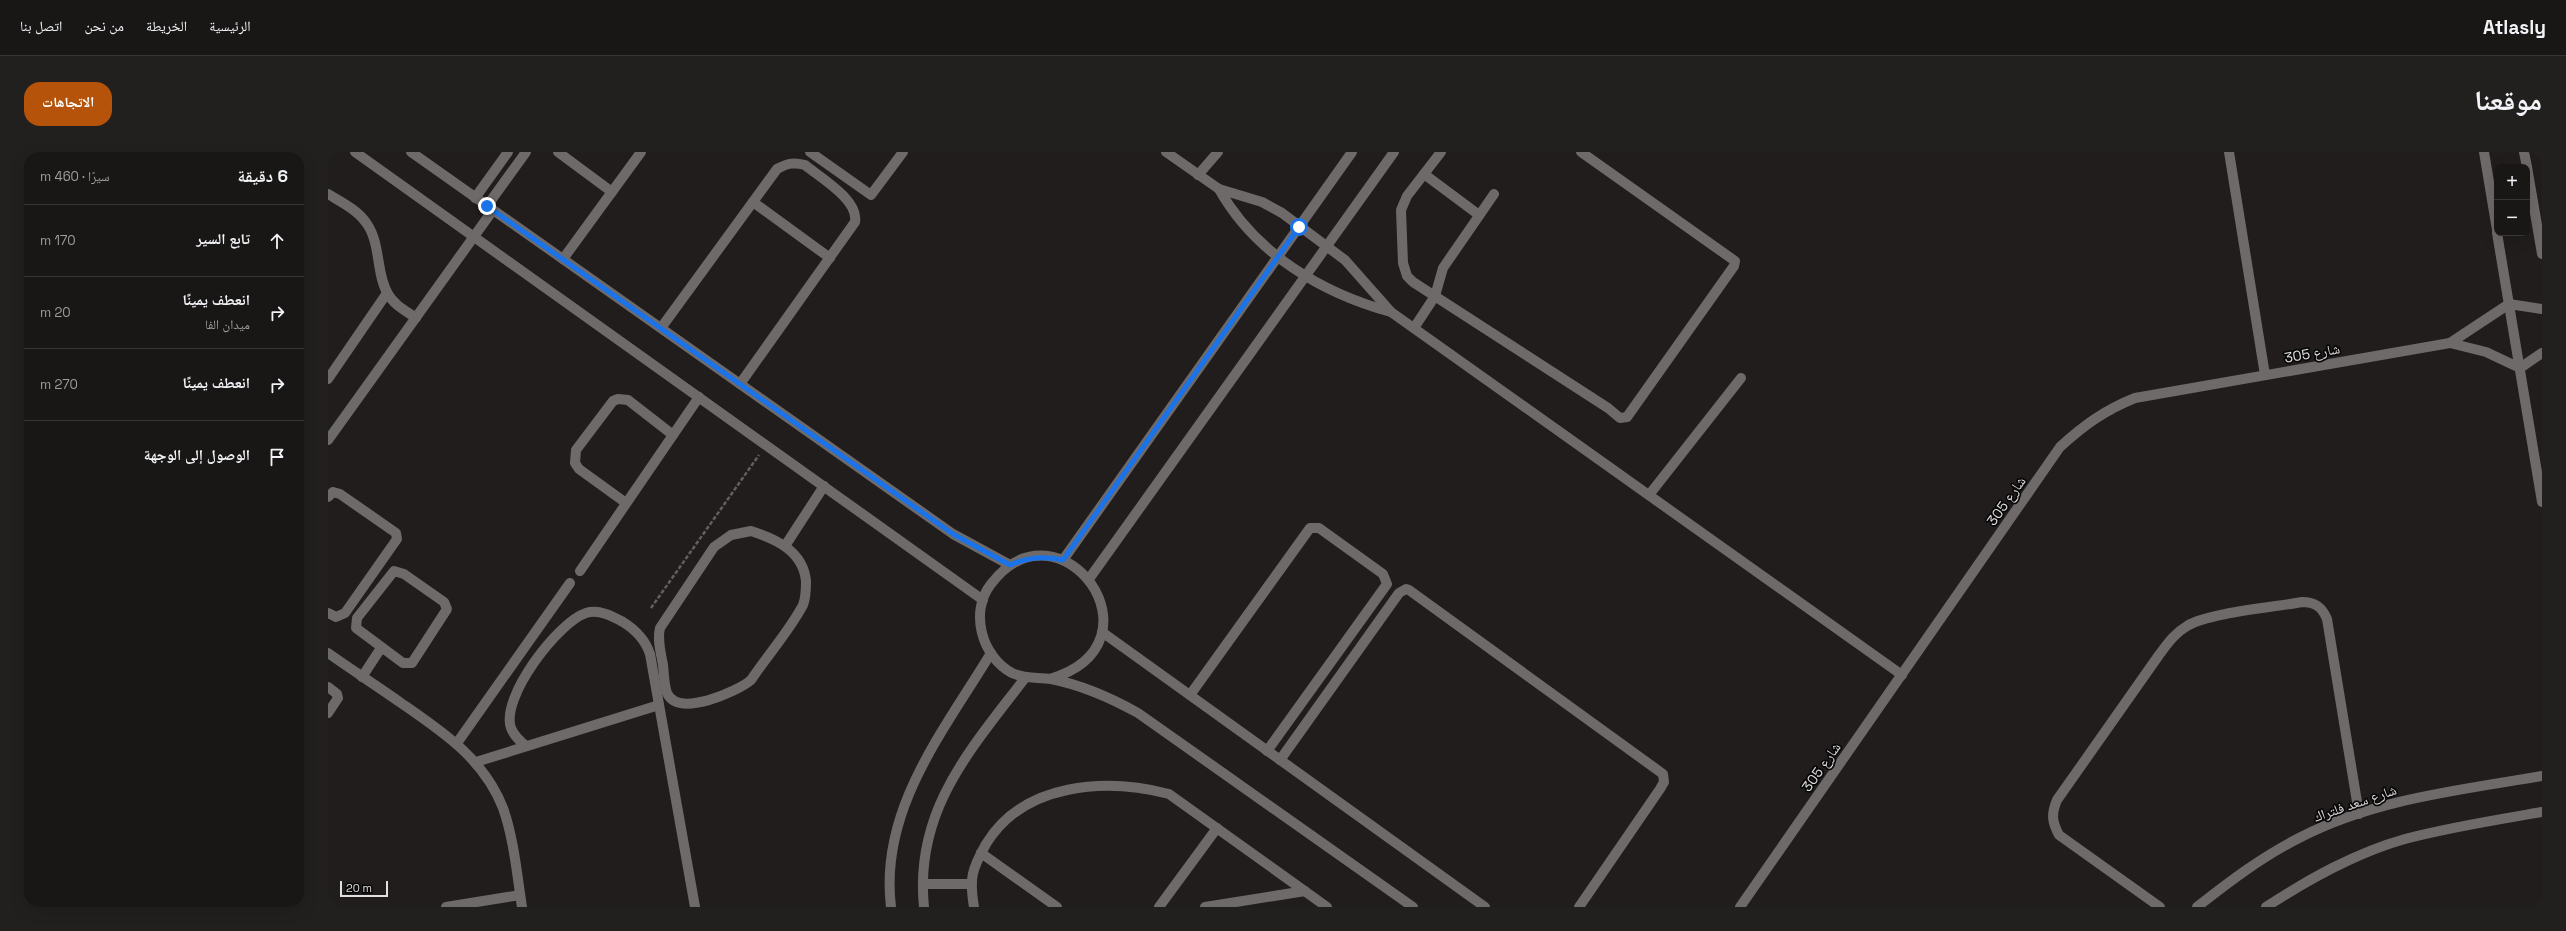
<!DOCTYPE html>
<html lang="ar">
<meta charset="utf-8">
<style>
:root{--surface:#191616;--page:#221f1f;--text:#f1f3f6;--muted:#9f9fa1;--line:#373535;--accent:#b45309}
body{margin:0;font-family:"Space Grotesk","Noto Naskh Arabic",sans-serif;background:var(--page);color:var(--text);direction:rtl}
.controls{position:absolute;right:12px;top:12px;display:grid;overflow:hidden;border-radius:8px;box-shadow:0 4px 16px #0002}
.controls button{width:36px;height:36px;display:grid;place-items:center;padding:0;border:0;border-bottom:1px solid var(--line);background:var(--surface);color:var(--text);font:20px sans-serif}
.scale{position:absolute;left:12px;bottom:10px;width:48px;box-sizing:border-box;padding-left:4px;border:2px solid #e1dfdf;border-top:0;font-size:11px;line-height:14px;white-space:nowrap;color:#e1dfdf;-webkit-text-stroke:3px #090808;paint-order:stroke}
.stop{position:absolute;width:12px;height:12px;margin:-9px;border:3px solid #1a73e8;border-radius:50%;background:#fff}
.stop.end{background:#1a73e8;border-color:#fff;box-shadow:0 1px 4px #0008}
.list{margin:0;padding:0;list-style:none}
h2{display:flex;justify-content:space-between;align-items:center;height:52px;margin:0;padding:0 16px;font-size:17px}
h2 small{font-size:13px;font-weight:400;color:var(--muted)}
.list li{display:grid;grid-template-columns:26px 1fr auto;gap:12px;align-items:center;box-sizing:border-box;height:72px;padding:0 16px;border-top:1px solid var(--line)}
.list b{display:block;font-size:15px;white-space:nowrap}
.list p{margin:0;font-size:13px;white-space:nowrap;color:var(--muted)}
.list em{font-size:13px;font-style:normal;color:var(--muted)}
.icon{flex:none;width:22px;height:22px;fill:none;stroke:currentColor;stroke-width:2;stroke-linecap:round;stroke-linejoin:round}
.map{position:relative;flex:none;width:2214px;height:755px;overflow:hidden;direction:ltr;border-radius:16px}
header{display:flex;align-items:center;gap:24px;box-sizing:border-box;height:56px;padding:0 20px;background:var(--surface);border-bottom:1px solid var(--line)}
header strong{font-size:19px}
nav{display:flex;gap:22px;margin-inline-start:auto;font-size:14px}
.intro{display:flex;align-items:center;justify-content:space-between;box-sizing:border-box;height:96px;padding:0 24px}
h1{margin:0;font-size:28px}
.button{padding:10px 18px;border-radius:16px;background:var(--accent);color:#fff;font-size:14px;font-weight:700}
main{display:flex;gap:24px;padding:0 24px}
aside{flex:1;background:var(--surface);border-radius:16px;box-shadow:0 4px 16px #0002}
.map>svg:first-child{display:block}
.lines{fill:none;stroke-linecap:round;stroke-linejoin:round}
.path{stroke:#635f5f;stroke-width:2.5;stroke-dasharray:4 2;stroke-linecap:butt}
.minor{stroke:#6f6a6a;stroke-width:10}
.route{stroke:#1a73e8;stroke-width:5}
.labels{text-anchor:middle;stroke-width:3.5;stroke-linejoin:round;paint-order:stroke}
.street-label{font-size:14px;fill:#e1dfdf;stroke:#090808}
</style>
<header>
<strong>Atlasly</strong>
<nav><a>الرئيسية</a><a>الخريطة</a><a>من نحن</a><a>اتصل بنا</a></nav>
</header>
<div class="intro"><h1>موقعنا</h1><a class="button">الاتجاهات</a></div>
<main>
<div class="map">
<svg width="2214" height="755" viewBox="0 0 2214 755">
<rect width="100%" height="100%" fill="#211d1d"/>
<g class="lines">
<polyline class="path" points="323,456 431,303"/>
<g class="minor">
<polyline points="27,0 655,448"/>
<polyline points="83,0 625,382 682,413"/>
<polyline points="230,0 284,40"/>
<polyline points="482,0 543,43 575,0"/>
<polyline points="838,0 891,37 934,50 954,61 1017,108 1063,160 1574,523"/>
<polyline points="1113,0 1079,44 1073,58 1075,111 1079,124 1085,130 1280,256 1292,266 1299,265 1406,114 1407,109 1253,0"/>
<polyline points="1901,0 1937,223"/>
<polyline points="2156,0 2169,78"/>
<polyline points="2196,0 2199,15"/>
<polyline points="2199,15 2214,102"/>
<polyline points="1096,22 1151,63"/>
<polyline points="870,23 890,0"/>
<path d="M891 37C927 101 993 141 1063 160"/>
<path d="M0 42C13 50 30 58 39 72 53 92 48 123 60 142 66 153 78 159 88 166"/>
<polyline points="147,46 180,0"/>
<polyline points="425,50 502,106"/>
<polyline points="159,54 198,0"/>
<polyline points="2169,81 2214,350"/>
<polyline points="235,107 313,0"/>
<path d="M333 176 449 17C460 11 466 10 477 13 493 26 531 48 527 70L412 232"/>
<polyline points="1086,176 1107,144 1115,116 1166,42"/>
<polyline points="2122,191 2158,200 2192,216 2214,201"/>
<polyline points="0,227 59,141"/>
<polyline points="0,288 165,58"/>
<polyline points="1321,343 1413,226"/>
<polyline points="0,345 5,340 12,342 68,381 69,387 17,461 8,465 0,461"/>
<polyline points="298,351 251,317 247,311 248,298 285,249 290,247 300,248 345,283"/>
<path d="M423 379C448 387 475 399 478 429 478 436 478 446 475 453 462 478 439 504 423 528 409 540 350 566 339 541 336 533 336 522 335 513 333 501 329 488 332 476L386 395 403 383Z"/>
<polyline points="457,394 496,334"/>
<polyline points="735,408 1024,0"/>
<polygon points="66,419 76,422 116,450 119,457 84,511 75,511 28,476 29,466"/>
<polyline points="252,419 371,245"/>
<polyline points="761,427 1066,0"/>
<polyline points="774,480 1157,755"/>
<path d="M0 501C24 518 49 534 73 551 115 580 156 607 175 656 186 687 189 723 194 755"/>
<polyline points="34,525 53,496"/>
<path d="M722 527C842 491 732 342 663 432 641 460 654 505 684 521 697 527 709 525 723 527 754 533 783 546 810 561L1085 755"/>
<polyline points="0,535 9,542 10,546 0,561"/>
<polyline points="862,543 982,376 991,376 1055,422 1059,432 939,599"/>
<polyline points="129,591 242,431"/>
<path d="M198 594C192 589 186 584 183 576 172 546 230 470 258 461 271 457 284 464 295 470 308 478 317 487 322 502L367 755"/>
<polyline points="952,608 1071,441 1078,437 1081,438 1335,622 1336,630 1332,637 1251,755"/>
<polyline points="148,610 331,553"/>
<polyline points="653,701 729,755"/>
<polyline points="595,732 642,732"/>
<polyline points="118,755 192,743"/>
<path d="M563 755C551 658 615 580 663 501"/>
<path d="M596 755C586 658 643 597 697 526"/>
<path d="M646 755C641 726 644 717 658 692 696 630 778 626 841 642L999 755"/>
<polyline points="831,755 889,676"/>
<polyline points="877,755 977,739"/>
<path d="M1412 755 1732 295C1756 273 1777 258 1807 246L2122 191 2181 152 2214 157"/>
<path d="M1832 755 1731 683C1724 670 1723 662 1729 648L1831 503C1840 491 1847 481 1859 474 1879 461 1948 455 1974 450 1987 450 1994 455 1999 467L2031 662"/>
<path d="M1869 755C1902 729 1935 704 1973 685 2047 647 2133 638 2214 624"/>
<path d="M1938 755C1981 727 2027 701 2077 687 2122 675 2168 668 2214 660"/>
</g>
</g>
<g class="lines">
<path class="route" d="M159 54 625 382 682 413C701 405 715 404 735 408L971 75"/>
</g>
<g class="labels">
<g class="street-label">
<text transform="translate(1984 201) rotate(-10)" y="5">شارع 305</text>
<text transform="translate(1678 349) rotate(-55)" y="5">شارع 305</text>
<text transform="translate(1493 615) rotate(-55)" y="5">شارع 305</text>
<text transform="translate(2027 651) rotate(-19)" y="5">شارع سعد فلتراك</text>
</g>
</g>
</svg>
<div class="controls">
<button>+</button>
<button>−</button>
</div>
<div class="scale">20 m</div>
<div class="stop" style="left:971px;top:75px"></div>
<div class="stop end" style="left:159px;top:54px"></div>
</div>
<aside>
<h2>6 دقيقة<small>سيرًا · 460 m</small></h2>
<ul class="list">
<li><svg class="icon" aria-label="ahead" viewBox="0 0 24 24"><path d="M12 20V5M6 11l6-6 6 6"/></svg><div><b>تابع السير</b></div><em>170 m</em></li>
<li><svg class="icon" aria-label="right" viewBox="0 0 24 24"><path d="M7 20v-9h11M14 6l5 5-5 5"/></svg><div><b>انعطف يمينًا</b><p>ميدان الفا</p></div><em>20 m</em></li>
<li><svg class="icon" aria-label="right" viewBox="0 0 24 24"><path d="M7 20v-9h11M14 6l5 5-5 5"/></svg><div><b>انعطف يمينًا</b></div><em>270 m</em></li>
<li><svg class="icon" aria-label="arrive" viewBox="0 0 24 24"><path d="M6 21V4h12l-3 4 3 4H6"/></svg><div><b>الوصول إلى الوجهة</b></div></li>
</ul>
</aside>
</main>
